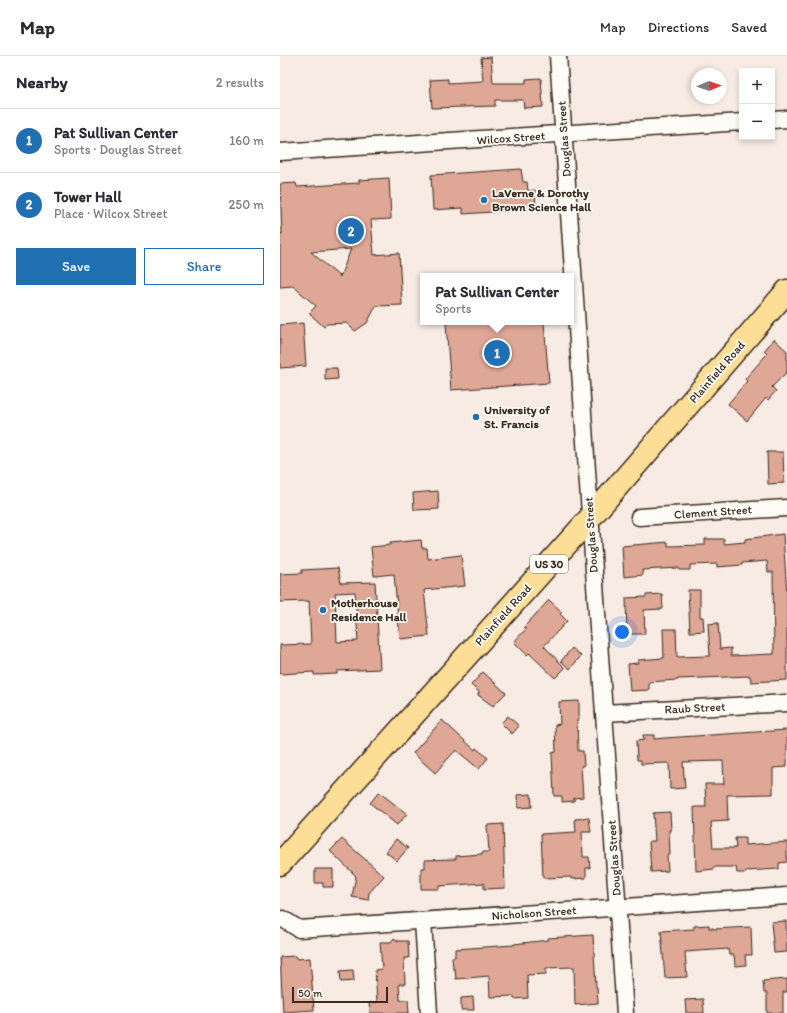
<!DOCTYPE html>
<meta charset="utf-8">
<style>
:root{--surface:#fff;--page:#f2f2f3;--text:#2b2b33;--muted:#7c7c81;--line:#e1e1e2;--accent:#1f6fb2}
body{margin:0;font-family:Itim,sans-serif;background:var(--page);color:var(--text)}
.controls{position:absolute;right:12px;top:12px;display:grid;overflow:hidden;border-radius:0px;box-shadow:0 2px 6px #0003}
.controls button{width:36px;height:36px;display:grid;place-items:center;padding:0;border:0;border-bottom:1px solid var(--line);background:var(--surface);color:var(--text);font:20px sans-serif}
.compass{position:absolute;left:411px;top:12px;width:36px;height:36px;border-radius:50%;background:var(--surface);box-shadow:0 2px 6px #0003;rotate:88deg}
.scale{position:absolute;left:12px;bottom:10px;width:96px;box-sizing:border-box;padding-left:4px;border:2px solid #3b2a1e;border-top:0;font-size:11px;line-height:14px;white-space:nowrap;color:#3b2a1e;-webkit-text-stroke:3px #fdfcf7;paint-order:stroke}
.you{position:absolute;left:342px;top:576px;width:14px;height:14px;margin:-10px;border:3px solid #fff;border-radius:50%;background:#1a73e8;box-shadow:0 0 0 6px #1a73e833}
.badge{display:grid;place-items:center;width:26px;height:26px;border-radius:50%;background:var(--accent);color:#fff;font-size:13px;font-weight:700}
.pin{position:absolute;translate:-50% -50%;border:2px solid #fff;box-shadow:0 1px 4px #0006}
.popup{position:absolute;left:140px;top:217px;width:154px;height:52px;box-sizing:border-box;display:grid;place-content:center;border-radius:0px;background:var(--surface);filter:drop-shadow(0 1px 3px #0005);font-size:13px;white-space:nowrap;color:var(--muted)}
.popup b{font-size:15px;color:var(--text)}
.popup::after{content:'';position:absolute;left:50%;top:100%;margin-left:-8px;border:8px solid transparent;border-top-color:var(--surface)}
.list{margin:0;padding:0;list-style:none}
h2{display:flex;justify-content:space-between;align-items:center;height:52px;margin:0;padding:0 16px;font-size:17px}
h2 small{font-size:13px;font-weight:400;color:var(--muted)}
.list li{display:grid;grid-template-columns:26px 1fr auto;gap:12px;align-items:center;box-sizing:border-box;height:64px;padding:0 16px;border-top:1px solid var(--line)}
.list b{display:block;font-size:15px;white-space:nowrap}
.list p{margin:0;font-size:13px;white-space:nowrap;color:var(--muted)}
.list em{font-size:13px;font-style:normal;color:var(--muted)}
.actions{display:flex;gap:8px;padding:12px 16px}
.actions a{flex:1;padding:9px 0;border:1px solid var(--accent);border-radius:0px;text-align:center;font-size:14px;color:var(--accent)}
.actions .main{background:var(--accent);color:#fff}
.map{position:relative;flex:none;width:507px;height:957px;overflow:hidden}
header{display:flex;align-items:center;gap:24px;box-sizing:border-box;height:56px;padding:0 20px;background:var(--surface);border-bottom:1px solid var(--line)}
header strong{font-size:19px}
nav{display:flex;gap:22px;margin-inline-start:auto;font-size:14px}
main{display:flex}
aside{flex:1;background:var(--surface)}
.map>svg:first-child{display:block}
.building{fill:#dfa796;stroke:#3b2a1e;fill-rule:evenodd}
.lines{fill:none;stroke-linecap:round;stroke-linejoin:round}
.street-casing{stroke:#3b2a1e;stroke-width:19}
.primary-casing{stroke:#3b2a1e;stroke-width:25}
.street{stroke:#fdfcf7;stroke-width:16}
.primary{stroke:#fcde96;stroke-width:22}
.poi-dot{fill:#1f6fb2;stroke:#fdfcf7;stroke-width:1.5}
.labels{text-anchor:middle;stroke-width:3.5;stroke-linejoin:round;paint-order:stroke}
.shield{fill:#fdfcf7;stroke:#75695f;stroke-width:1}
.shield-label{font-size:11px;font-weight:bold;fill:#3b2a1e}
.street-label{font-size:12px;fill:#3b2a1e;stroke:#fdfcf7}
.poi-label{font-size:12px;font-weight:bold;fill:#3b2a1e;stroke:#fdfcf7;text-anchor:start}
</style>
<header>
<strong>Map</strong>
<nav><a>Map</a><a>Directions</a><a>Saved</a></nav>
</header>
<main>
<aside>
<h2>Nearby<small>2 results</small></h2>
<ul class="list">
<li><span class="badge">1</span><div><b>Pat Sullivan Center</b><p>Sports · Douglas Street</p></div><em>160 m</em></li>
<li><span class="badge">2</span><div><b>Tower Hall</b><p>Place · Wilcox Street</p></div><em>250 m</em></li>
</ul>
<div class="actions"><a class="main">Save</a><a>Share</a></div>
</aside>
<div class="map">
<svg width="507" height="957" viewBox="0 0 507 957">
<rect width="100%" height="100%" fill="#f7ebe4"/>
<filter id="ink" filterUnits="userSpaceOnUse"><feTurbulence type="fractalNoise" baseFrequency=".025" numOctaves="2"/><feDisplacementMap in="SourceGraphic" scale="8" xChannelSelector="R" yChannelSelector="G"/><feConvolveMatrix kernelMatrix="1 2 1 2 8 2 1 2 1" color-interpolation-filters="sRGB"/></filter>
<g filter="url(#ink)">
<g class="building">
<polygon points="211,1 213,27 246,27 246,23 261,22 263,51 244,52 243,44 215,44 215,50 152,52 150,24 168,23 168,27 203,25 201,2"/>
<polygon points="241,113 243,126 247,126 248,135 255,134 256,153 183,158 183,152 153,154 151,119"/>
<path d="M109 122 111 163 91 164 94 199 119 197 122 249 96 250 87 267 75 275 66 267 47 268 44 271 29 257 36 250 13 230 0 231V177L2 178 0 128 16 127 17 131 79 127V124ZM71 193 60 221 31 196Z"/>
<polygon points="180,266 264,266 269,327 171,334 166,267"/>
<polygon points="23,267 26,310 0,312 0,269"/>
<polygon points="494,283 507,295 507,316 492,331 496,335 488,344 486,342 467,365 448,348 467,325 465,323 487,298 484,295"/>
<polygon points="45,312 57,312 58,323 45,324"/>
<polygon points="487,396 503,396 504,427 488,428"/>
<polygon points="158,435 159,453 134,454 133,437"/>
<polygon points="503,478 507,538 507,624 471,626 470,620 398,623 398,624 369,626 369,634 350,635 348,608 358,607 358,604 384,602 383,573 396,573 397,601 430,600 428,568 438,567 440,593 451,592 451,600 494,598 493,516 488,516 487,505 462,507 462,509 437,511 437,508 410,509 410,514 399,514 399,512 362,514 363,519 344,521 342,490 388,486 388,490 425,489 425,483 444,483 444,488 465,486 465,483"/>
<polygon points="141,484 142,492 147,492 148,503 181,499 185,530 144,534 149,580 120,583 114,518 94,520 91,491 110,489 110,487"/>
<path d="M58 512 61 527 95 526 100 613 57 615V618L34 619V616L0 618V589L31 588 29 545 0 546V518L22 517V514ZM75 536 78 585 57 586 55 537Z"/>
<polygon points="408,534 420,534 420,561 423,561 424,575 410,576"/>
<polygon points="382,538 383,553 364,554 365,578 347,578 346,542 366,541 366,539"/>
<polygon points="269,544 282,556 280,558 287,565 264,590 285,612 275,622 249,597 247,599 234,586 246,573 244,571"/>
<polygon points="292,592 301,600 290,613 281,605"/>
<polygon points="203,616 226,637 213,650 198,639 199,636 191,629"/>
<polygon points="299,645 299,664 297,664 298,695 303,695 304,710 301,710 303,741 294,742 294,745 282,746 282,740 274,740 272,697 276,696 275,669 280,668 279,646"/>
<polygon points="228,660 239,670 232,678 221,667"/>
<polygon points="162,664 195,694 196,692 208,702 199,713 176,694 155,717 133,697"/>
<polygon points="507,674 507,711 493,712 493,738 447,739 448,765 431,766 433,792 456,792 455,782 465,782 465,789 507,786 507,806 499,807 499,813 466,815 466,817 457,817 456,811 434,811 434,813 416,815 414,751 426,751 425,728 444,728 443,705 403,706 405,732 390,733 389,707 361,708 361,704 357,704 356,685 364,684 363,679 374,679 374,683 385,682"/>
<polygon points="99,736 127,758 117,769 90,747"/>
<polygon points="251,738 252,751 238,752 237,739"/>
<polygon points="390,756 391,774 389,774 390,799 387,799 388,815 371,816 369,785 375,785 373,757"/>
<polygon points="309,762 311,776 302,776 303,801 309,801 310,812 306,812 306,822 291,823 291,821 263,822 261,778 296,776 295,763"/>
<polygon points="223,768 225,832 204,833 204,827 159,830 159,833 141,833 141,812 145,812 145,804 176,803 176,800 202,798 202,796 209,796 207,769"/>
<polygon points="62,783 104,820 89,837 88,844 72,841 76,820 50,795"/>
<polygon points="116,783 128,792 117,805 106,796"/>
<polygon points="35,813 53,813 53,831 43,831 43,827 35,827"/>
<polygon points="506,865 507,896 494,897 491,866"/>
<polygon points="429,869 429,872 433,872 433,873 471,871 472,899 465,899 466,909 455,910 454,899 449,899 448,893 405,896 407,921 385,922 381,875 414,873 414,870"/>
<polygon points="313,879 316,931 317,931 318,947 295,949 294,911 266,912 266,918 247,919 248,942 234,943 234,940 210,941 209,920 176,923 175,913 173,913 172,901 175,901 175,893 234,889 234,888 268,884 268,882"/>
<polygon points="114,882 118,885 128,885 129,902 124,902 125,928 119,928 120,944 128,944 129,957 90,957 89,947 97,946 95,914 102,913 100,886 111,886"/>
<polygon points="15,900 17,903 30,902 34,954 3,956 0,901"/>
<polygon points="73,914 74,925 61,926 60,915"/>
<polygon points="507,923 507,936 503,936 503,957 487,957 487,937 484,937 483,925"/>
<polygon points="193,941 194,954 181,954 181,942"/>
<polygon points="423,943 424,957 406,957 405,944"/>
</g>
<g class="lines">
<defs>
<g id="street">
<polyline points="278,0 345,957"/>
<polyline points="492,64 507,63"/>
<polyline points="0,96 462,66"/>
<polyline points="359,461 507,452"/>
<polyline points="324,657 507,647"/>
<polyline points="3,863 19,873 507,840"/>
<polyline points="143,865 149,957"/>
</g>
<polyline id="primary" points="0,808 310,462 507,235"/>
</defs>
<use href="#street" class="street-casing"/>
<use href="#primary" class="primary-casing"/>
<use href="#street" class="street"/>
<use href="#primary" class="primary"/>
</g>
</g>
<g class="poi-dot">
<circle cx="204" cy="144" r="4"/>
<circle cx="196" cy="361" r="4"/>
<circle cx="43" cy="554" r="4"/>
</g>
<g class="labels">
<rect class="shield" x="250" y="499" width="38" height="18" rx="3"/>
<g class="shield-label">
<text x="269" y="512">US 30</text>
</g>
<g class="street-label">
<text transform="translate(231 82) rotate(-4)" y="4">Wilcox Street</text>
<text transform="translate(284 83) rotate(-94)" y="4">Douglas Street</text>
<text transform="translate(437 316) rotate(-49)" y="4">Plainfield Road</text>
<text transform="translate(433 456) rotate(-4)" y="4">Clement Street</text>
<text transform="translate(311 479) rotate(-94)" y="4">Douglas Street</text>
<text transform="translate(223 559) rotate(-48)" y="4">Plainfield Road</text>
<text transform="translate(415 652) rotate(-3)" y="4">Raub Street</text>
<text transform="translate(334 802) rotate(-94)" y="4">Douglas Street</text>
<text transform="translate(254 857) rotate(-4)" y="4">Nicholson Street</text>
</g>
<g class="poi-label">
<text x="212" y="141">LaVerne &amp; Dorothy<tspan x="212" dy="14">Brown Science Hall</tspan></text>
<text x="204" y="358">University of<tspan x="204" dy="14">St. Francis</tspan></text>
<text x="51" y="551">Motherhouse<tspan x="51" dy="14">Residence Hall</tspan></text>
</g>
</g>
</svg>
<div class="controls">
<button>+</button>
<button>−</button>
</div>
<svg class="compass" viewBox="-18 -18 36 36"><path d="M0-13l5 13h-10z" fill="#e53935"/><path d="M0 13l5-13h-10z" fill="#7c7c81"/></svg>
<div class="scale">50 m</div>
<div class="you"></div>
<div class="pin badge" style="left:217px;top:297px">1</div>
<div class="popup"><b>Pat Sullivan Center</b>Sports</div>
<div class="pin badge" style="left:71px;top:175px">2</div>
</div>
</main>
